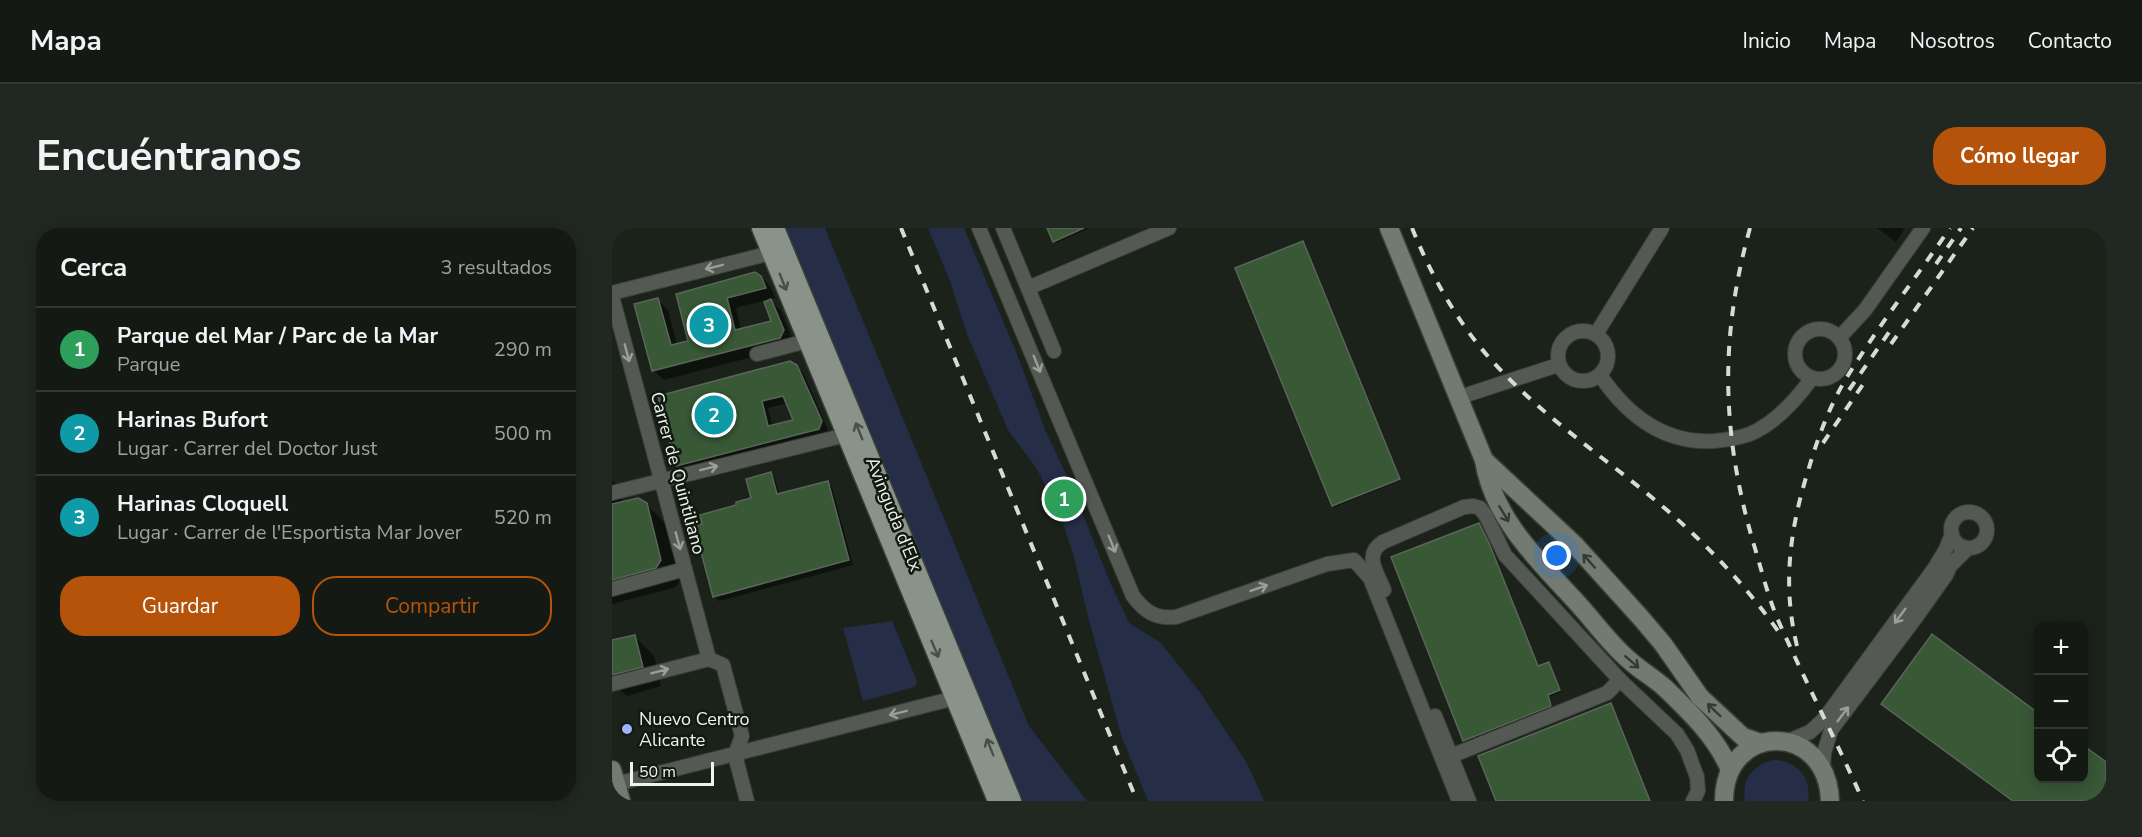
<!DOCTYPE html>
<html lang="es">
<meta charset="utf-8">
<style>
:root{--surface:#141a13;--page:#212721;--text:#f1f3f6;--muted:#9da1a0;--line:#333833;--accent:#b45309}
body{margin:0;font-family:"Nunito Sans",sans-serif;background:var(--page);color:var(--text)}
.controls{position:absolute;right:18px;bottom:18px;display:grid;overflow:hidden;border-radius:12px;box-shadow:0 3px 15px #0003}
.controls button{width:54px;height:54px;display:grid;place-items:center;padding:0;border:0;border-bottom:2px solid var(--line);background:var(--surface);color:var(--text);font:30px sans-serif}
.scale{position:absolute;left:18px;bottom:15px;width:84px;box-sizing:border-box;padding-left:6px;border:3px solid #eef4ed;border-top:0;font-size:16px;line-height:21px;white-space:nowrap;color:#eef4ed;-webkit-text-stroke:4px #111910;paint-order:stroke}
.you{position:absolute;left:945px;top:328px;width:21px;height:21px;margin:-15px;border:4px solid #fff;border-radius:50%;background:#1a73e8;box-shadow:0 0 0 9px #1a73e833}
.badge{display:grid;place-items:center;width:39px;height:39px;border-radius:50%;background:var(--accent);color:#fff;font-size:20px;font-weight:700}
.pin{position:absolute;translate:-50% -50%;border:3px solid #fff;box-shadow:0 2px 6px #0006}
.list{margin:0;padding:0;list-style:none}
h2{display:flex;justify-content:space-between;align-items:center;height:78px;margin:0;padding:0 24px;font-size:26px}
h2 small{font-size:20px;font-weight:400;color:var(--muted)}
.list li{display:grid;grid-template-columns:39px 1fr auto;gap:18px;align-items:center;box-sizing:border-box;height:84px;padding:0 24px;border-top:2px solid var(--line)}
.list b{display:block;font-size:22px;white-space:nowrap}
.list p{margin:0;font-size:20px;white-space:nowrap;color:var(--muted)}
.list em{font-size:20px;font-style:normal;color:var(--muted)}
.actions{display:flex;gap:12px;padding:18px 24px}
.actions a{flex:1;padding:14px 0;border:2px solid var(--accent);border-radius:24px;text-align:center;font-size:21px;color:var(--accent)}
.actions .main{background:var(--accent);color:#fff}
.icon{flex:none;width:33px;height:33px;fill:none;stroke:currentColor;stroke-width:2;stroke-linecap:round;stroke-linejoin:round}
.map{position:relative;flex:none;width:1494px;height:573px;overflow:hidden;border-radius:24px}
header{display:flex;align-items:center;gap:36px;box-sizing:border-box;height:84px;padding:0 30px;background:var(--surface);border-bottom:2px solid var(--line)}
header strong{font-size:28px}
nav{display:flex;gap:33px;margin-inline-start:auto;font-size:21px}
.intro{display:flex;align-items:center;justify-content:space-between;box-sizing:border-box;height:144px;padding:0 36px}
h1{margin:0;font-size:42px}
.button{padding:15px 27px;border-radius:24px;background:var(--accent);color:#fff;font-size:21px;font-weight:700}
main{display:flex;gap:36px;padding:0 36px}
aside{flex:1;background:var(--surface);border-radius:24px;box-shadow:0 3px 15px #0003}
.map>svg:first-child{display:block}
.green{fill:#252d47}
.shadow{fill:#0007;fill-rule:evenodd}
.building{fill:#385836;stroke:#5b655a;stroke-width:1.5;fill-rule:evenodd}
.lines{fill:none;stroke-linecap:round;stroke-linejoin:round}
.street-casing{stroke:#383f37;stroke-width:16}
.secondary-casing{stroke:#383f37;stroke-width:21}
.primary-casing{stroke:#383f37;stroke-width:21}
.street{stroke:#555954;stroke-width:14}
.secondary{stroke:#737a72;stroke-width:18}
.primary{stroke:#8a9389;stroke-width:18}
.rail{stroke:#d6dcd5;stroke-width:4;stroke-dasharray:10 10;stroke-linecap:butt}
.oneway{stroke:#9a9f99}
.oneway2{stroke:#475046}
.oneway3{stroke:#333b32}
.poi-dot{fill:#9db4fd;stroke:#111910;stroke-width:2}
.labels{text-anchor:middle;stroke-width:5;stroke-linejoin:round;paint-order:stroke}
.street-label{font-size:18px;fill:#eef4ed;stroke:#111910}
.poi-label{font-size:18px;fill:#eef4ed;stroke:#111910;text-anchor:start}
</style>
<header>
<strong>Mapa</strong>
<nav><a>Inicio</a><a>Mapa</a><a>Nosotros</a><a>Contacto</a></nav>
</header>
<div class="intro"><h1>Encuéntranos</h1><a class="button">Cómo llegar</a></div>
<main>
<aside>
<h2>Cerca<small>3 resultados</small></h2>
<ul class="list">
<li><span class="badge" style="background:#2e9e5b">1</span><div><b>Parque del Mar / Parc de la Mar</b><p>Parque</p></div><em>290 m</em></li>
<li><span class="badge" style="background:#0f9aa8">2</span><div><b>Harinas Bufort</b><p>Lugar · Carrer del Doctor Just</p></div><em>500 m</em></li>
<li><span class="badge" style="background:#0f9aa8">3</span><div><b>Harinas Cloquell</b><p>Lugar · Carrer de l'Esportista Mar Jover</p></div><em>520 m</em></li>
</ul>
<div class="actions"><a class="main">Guardar</a><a>Compartir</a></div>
</aside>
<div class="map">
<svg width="1494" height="573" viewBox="0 0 1494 573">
<rect width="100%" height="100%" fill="#1a2219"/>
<g class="green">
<polygon points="169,0 213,0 417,498 475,573 407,573"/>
<polygon points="316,0 352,0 405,126 434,204 457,252 498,354 517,395 548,414 587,463 635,535 652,573 536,573 509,507 475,385 462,329 449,289 425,241 396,202 355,106 339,56"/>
<polygon points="280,393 305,453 303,459 251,473 231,400"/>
<path d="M1162 532C1185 533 1200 550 1196 573H1133C1129 552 1141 536 1162 532Z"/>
</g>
<g class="shadow">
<polygon points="437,0 478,0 444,15"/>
<polygon points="1265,0 1293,0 1284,14"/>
<polygon points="691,15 789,252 723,279 721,277"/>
<polygon points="149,49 159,60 163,70 124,80 129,102 161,94 159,73 169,83 181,113 178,119 52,152 42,143 24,77 46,72 56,82 65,117 77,114 65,67"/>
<path d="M184 138 192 146 216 202 214 208 73 244 66 237ZM176 175 183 193 161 199 156 180Z"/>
<polygon points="159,246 163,251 168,267 215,255 220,259 241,337 107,373 102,368 126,278 141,271"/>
<polygon points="0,252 6,259 11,275 34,276 54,296 68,352 64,359 0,376"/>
<polygon points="867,296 879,318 926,439 937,436 939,437 949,464 937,469 940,479 854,514 781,330"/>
<polygon points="22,408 42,428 49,458 15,468 0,455 0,414"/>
<polygon points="1320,409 1426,487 1426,550 1472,550 1472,519 1494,536 1494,573 1400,573 1278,483 1271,476"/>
</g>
<g class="building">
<polygon points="435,0 472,0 441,14"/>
<polygon points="691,13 788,251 720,278 623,40"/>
<polygon points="143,44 149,48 154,60 115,70 123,102 159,93 152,74 159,71 172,102 168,110 40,143 22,76 46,70 59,117 76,113 64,66"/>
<path d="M178 133 185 137 210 193 207 201 64 238 46 168ZM171 168 181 192 156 198 150 173Z"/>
<polygon points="159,244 165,266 216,253 237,332 101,369 82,298 90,296 88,287 124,277 124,274 139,270 134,251"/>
<polygon points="26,270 35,275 49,332 44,340 0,352 0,276"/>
<polygon points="867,295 877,315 926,438 937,434 948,462 936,467 939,478 851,513 779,329"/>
<polygon points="1320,406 1426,485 1426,550 1472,550 1472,518 1494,534 1494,573 1401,573 1269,476"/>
<polygon points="23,407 31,439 0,447 0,412"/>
<polygon points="999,475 1038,573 884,573 866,528"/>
</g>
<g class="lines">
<defs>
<g id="street">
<path d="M367 0 521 368C533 384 544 391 564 389L715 336 742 332 758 350 847 573"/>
<polyline points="391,0 442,123"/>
<polyline points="416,60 557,0"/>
<polyline points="0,65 159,25"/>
<polyline points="0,68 97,431"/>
<circle cx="1208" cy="126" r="25"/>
<circle cx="971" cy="128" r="25"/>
<polyline points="984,106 1050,0"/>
<polyline points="1227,110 1253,82 1311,0"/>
<polyline points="145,126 195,113"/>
<path d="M988 147C1015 187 1051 216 1102 213 1114 212 1127 210 1138 206 1164 195 1184 172 1200 150"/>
<polyline points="845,170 946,137"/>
<polyline points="0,265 234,207"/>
<circle cx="1357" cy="302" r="18"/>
<polyline points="0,361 73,341"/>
<path d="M772 362C765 344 751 327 771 314L852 279 861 278 868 280 874 288 893 327 1008 452 1065 506 1075 522 1085 549 1086 563 1081 573"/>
<polyline points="97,431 111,437 130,508 123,527 135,573"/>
<polyline points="0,456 97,431"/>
<polyline points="823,488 857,573"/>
<polyline points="1174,514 1198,504 1213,490 1322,341 1334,321 1340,306"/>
<polyline points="839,528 995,465 1008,452"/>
<polyline points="1211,539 1212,525 1219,502 1302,392 1334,347 1338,338 1356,320"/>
<polyline points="4,556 343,470"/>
</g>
<g id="secondary">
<path d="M777 0 872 232C881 292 930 336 968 378 984 396 999 417 1017 432 1029 443 1042 450 1053 460 1078 484 1105 510 1118 542"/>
<polyline points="872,232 963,317 1029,390 1051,416 1088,469 1131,509 1149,515"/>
<polyline points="0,542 9,573"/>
<path d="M1112 573C1112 494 1215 492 1218 573"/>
</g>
<g id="primary">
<polyline points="149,0 385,573"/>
<polyline points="163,0 400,573"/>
</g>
</defs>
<use href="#street" class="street-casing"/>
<use href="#secondary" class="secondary-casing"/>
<use href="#primary" class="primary-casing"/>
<use href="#street" class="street"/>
<use href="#secondary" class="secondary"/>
<use href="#primary" class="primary"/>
<g class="rail">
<polyline points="289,0 525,573"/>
<path d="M800 0C820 49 846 96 882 135 934 192 998 233 1056 283 1097 319 1134 358 1166 403"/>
<path d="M1138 0C1106 114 1110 214 1145 327 1151 348 1157 371 1166 392 1193 453 1224 512 1251 573"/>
<polyline points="1324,36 1349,0"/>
<polyline points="1279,116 1361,0"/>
<polyline points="1237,162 1280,100"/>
<polyline points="1211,215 1252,155"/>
<path d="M1185 418C1170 357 1178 301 1196 243 1205 212 1216 182 1232 154 1264 101 1303 51 1338 0"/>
</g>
</g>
<defs><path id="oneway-shaft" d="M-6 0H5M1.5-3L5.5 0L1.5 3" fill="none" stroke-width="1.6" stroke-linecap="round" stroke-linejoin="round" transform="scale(1.5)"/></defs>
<g class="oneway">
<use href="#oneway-shaft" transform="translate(102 39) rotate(166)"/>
<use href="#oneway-shaft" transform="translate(15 125) rotate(75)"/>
<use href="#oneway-shaft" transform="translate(425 136) rotate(68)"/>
<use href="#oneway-shaft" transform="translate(97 240) rotate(-14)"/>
<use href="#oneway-shaft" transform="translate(66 313) rotate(75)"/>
<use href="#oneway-shaft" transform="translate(500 316) rotate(68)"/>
<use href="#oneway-shaft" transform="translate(647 360) rotate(-19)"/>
<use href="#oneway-shaft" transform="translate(1288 388) rotate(126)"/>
<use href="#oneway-shaft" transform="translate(48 443) rotate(-15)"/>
<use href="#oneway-shaft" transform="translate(286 485) rotate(166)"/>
<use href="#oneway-shaft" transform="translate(1231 486) rotate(-53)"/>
</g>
<g class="oneway2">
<use href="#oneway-shaft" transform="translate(171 54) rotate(68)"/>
<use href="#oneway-shaft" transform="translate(247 203) rotate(-112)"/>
<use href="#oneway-shaft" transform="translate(323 421) rotate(67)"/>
<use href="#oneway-shaft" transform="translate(378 519) rotate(-112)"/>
</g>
<g class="oneway3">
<use href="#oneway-shaft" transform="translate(892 286) rotate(59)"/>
<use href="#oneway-shaft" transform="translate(977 333) rotate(-132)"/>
<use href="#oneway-shaft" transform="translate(1020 434) rotate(41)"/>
<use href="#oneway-shaft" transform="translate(1102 482) rotate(-136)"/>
</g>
<circle class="poi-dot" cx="15" cy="501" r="6"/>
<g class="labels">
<g class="street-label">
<text transform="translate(66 245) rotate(75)" y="6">Carrer de Quintiliano</text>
<text transform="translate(282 286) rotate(68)" y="6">Avinguda d'Elx</text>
</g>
<g class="poi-label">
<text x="27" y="497">Nuevo Centro<tspan x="27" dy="21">Alicante</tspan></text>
</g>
</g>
</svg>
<div class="controls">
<button>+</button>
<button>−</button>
<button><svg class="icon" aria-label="locate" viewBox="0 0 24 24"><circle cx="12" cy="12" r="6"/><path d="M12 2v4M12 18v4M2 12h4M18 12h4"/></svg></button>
</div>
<div class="scale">50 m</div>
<div class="you"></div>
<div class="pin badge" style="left:452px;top:271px;background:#2e9e5b">1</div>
<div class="pin badge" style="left:102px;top:187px;background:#0f9aa8">2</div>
<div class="pin badge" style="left:97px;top:97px;background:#0f9aa8">3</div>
</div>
</main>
